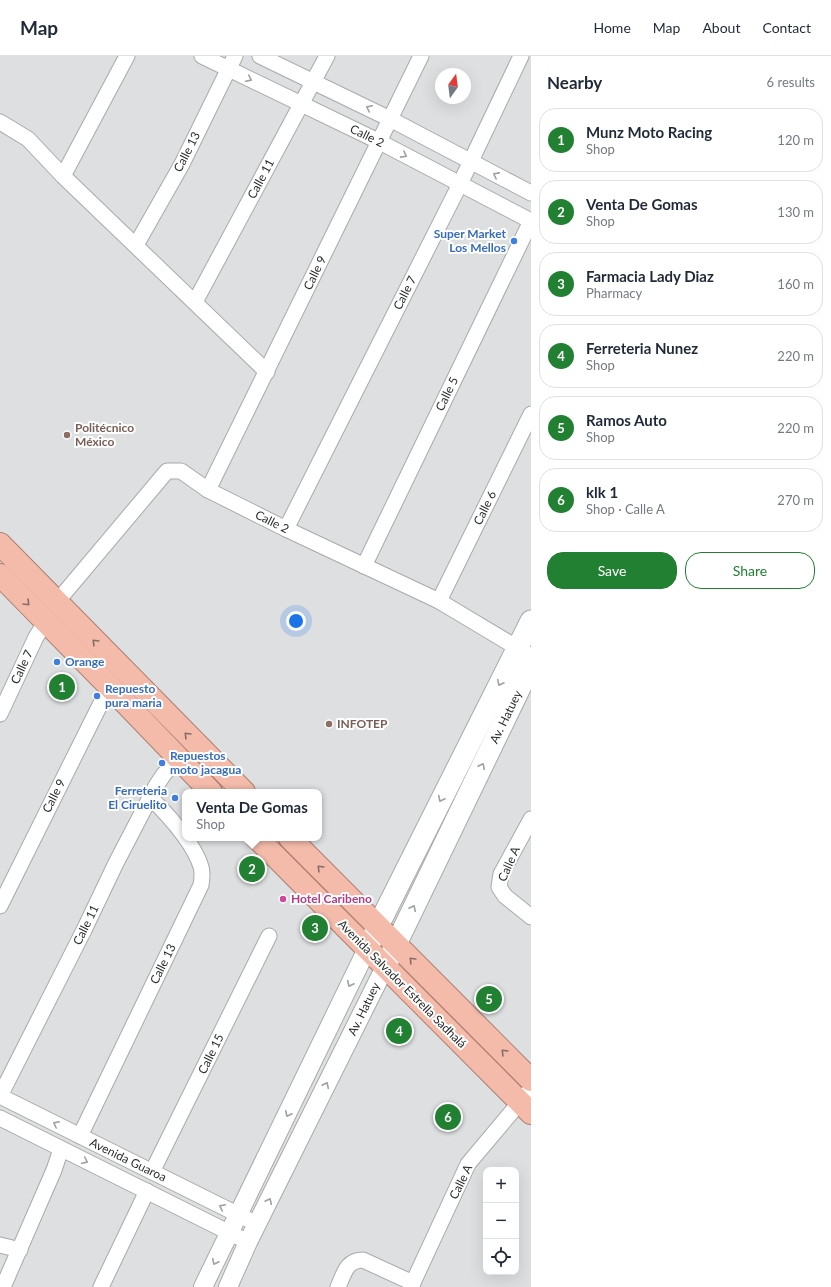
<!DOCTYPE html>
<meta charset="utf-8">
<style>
:root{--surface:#fff;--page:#f2f2f3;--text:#1f2937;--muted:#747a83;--line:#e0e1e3;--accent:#218031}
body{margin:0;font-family:Lato,sans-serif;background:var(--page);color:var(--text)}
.controls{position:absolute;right:12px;bottom:12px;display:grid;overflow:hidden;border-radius:8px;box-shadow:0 4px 16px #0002}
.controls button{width:36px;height:36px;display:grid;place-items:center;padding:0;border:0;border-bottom:1px solid var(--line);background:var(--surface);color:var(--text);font:20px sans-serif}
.compass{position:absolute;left:435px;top:12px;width:36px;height:36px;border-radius:50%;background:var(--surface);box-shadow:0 4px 16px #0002;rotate:14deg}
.you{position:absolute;left:296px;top:565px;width:14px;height:14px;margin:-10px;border:3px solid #fff;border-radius:50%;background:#1a73e8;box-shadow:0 0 0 6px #1a73e833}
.badge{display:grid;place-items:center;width:26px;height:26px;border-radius:50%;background:var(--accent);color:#fff;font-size:13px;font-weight:700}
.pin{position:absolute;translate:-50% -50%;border:2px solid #fff;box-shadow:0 1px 4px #0006}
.popup{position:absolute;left:182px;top:733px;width:140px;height:52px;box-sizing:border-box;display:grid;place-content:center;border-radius:8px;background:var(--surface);filter:drop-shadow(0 1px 3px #0005);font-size:13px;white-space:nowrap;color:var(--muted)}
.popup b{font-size:15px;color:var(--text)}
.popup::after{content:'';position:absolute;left:50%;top:100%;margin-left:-8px;border:8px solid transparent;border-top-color:var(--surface)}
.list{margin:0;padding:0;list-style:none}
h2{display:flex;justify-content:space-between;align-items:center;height:52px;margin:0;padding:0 16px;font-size:17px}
h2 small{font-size:13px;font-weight:400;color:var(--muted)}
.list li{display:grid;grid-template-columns:26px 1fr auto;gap:12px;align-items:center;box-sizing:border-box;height:64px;margin:0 8px 8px;padding:0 8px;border:1px solid var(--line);border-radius:16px}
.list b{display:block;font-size:15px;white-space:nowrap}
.list p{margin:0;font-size:13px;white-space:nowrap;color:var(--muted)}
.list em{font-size:13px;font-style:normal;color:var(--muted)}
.actions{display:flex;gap:8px;padding:12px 16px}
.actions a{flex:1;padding:9px 0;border:1px solid var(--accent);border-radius:16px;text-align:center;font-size:14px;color:var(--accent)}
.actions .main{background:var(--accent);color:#fff}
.icon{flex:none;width:22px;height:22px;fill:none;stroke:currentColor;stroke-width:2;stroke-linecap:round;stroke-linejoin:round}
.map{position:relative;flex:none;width:531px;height:1231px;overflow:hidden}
header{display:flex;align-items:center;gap:24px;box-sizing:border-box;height:56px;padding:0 20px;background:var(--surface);border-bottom:1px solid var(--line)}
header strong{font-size:19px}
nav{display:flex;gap:22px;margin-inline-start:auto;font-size:14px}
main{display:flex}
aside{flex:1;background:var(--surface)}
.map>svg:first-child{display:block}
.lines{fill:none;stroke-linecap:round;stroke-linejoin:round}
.minor-casing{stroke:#a8a9ab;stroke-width:17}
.tertiary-casing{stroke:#a8a9ab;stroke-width:20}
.secondary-casing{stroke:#a8a9ab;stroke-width:23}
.trunk-casing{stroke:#ac7e70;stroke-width:24}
.minor{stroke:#fff;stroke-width:15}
.tertiary{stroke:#fff;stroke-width:18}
.secondary{stroke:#fff;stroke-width:21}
.trunk{stroke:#f4bbaa;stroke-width:22}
.oneway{stroke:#9fa0a0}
.oneway2{stroke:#856c64}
.shop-dot{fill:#3f7fe0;stroke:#fff;stroke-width:1.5}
.education-dot{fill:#8d6e63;stroke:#fff;stroke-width:1.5}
.hotel-dot{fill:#d1479c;stroke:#fff;stroke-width:1.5}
.labels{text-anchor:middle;stroke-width:4;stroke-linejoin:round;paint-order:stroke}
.street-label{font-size:12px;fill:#2a2b2b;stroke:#fff}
.shop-label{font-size:12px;font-weight:bold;fill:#366cbe;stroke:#fff;text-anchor:start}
.education-label{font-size:12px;font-weight:bold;fill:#785e54;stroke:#fff;text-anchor:start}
.hotel-label{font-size:12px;font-weight:bold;fill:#b23c85;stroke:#fff;text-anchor:start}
</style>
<header>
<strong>Map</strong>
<nav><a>Home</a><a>Map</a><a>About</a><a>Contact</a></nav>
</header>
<main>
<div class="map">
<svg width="531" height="1231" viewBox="0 0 531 1231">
<rect width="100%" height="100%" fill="#dedfe1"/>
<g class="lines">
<defs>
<g id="minor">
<polyline points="202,0 378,85 531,165"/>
<polyline points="260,0 390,63 531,137"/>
<polyline points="0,66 28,83 63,120 267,316"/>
<polyline points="63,120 127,0"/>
<polyline points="136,189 182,108 235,0"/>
<polyline points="195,246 327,0"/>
<polyline points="208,434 421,0"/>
<polyline points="286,473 460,128 521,0"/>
<polyline points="364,510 531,165"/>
<polyline points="439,545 531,358"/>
<polyline points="56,547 167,415 181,415 208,434 286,473 439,545 531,600"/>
<polyline points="0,658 36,581 46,565"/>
<polyline points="531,763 501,818 499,831 505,840 531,861"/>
<polyline points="0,850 90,669 102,645 111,632"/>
<polyline points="0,1040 84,874 116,807 156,730 164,718 178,703"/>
<polyline points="0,1040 257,1168"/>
<polyline points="0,1062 248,1186"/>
<path d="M80 1080 201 829C202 823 203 817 201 811 194 787 168 759 151 742"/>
<polyline points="152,1116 269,880"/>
<polyline points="0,1189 20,1194"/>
<polyline points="3,1231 54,1114 61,1093"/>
<polyline points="101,1231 147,1135"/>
<path d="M338 1231C344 1218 346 1204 363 1204L413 1227"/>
<polyline points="411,1231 468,1108 531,1033"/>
</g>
<g id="tertiary">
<polyline points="203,1231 367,893"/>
<polyline points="228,1231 248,1186 385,911"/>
</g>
<g id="secondary">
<polyline points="367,893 378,870 531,565"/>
<polyline points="385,911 531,609"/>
</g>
<g id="trunk">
<polyline points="0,488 244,736"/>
<polyline points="0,519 111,632 211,736"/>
<polyline points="257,782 531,1057"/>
<polyline points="290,782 531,1024"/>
</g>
</defs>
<use href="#minor" class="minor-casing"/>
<use href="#tertiary" class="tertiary-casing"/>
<use href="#secondary" class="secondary-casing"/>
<use href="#trunk" class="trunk-casing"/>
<use href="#minor" class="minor"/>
<use href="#tertiary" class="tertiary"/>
<use href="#secondary" class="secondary"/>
<use href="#trunk" class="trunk"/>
</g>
<defs><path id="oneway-chevron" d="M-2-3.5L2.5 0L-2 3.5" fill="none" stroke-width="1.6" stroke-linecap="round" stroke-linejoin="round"/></defs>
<g class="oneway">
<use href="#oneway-chevron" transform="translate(249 23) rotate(26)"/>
<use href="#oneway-chevron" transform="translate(369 52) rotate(-154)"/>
<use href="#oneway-chevron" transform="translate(404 99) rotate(28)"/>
<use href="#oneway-chevron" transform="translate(496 119) rotate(-152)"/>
<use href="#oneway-chevron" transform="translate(500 627) rotate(117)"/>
<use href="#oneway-chevron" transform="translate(482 710) rotate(-64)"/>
<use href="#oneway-chevron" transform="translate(441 743) rotate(117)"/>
<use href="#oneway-chevron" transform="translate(413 852) rotate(-64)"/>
<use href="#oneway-chevron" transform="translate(350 928) rotate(116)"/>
<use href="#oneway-chevron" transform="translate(326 1029) rotate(-64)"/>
<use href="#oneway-chevron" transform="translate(288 1058) rotate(116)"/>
<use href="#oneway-chevron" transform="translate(56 1068) rotate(-153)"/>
<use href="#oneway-chevron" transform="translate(85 1105) rotate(26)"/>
<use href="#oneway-chevron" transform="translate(269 1145) rotate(-64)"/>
<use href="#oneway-chevron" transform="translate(222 1151) rotate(-154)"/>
<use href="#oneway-chevron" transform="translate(215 1206) rotate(116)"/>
</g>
<g class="oneway2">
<use href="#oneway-chevron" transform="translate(27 547) rotate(45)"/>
<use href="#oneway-chevron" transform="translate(95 586) rotate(-135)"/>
<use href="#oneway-chevron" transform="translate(187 679) rotate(-135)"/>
<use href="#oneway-chevron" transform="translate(320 812) rotate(-135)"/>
<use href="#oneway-chevron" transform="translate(412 904) rotate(-135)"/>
<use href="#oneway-chevron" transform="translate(504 996) rotate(-135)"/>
</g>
<g class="shop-dot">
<circle cx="514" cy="185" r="4"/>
<circle cx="57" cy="606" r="4"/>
<circle cx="97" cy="640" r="4"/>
<circle cx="162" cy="707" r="4"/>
<circle cx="175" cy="742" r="4"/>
</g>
<g class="education-dot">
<circle cx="67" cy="379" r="4"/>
<circle cx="329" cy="668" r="4"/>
</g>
<circle class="hotel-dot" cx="283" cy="843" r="4"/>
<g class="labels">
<g class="street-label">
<text transform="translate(367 80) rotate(26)" y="4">Calle 2</text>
<text transform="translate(187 96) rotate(-63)" y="4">Calle 13</text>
<text transform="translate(261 123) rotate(-62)" y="4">Calle 11</text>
<text transform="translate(315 217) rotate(-64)" y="4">Calle 9</text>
<text transform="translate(405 237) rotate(-63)" y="4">Calle 7</text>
<text transform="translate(447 338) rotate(-64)" y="4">Calle 5</text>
<text transform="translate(485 452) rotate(-64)" y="4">Calle 6</text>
<text transform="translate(272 466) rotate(27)" y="4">Calle 2</text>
<text transform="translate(22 611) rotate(-65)" y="4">Calle 7</text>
<text transform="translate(506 661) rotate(-64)" y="4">Av. Hatuey</text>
<text transform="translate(54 740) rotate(-63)" y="4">Calle 9</text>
<text transform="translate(509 808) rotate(-66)" y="4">Calle A</text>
<text transform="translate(86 869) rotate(-64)" y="4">Calle 11</text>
<text transform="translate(163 908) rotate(-64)" y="4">Calle 13</text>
<text transform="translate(402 928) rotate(45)" y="4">Avenida Salvador Estrella Sadhalá</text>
<text transform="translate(364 953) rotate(-64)" y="4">Av. Hatuey</text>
<text transform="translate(211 998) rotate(-64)" y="4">Calle 15</text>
<text transform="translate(128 1104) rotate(26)" y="4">Avenida Guaroa</text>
<text transform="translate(461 1126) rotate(-64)" y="4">Calle A</text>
</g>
<g class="shop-label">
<text x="506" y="182" text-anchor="end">Super Market<tspan x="506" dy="14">Los Mellos</tspan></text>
<text x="65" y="610">Orange</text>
<text x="105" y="637">Repuesto<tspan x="105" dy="14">pura maria</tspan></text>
<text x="170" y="704">Repuestos<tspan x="170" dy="14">moto jacagua</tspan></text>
<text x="167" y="739" text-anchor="end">Ferreteria<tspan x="167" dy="14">El Ciruelito</tspan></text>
</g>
<g class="education-label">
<text x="75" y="376">Politécnico<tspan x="75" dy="14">México</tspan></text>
<text x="337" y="672">INFOTEP</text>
</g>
<g class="hotel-label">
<text x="291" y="847">Hotel Caribeno</text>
</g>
</g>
</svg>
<div class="controls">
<button>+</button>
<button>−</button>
<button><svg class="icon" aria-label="locate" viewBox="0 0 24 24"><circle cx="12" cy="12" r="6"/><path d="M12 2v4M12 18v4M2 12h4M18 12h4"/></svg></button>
</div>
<svg class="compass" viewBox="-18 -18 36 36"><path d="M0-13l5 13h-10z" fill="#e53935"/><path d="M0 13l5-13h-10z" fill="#747a83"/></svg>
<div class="you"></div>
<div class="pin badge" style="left:62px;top:631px">1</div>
<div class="pin badge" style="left:252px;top:813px">2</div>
<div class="popup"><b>Venta De Gomas</b>Shop</div>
<div class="pin badge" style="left:315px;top:872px">3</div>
<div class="pin badge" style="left:399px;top:975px">4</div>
<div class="pin badge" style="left:489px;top:943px">5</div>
<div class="pin badge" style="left:448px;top:1061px">6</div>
</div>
<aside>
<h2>Nearby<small>6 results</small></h2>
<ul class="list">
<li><span class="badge">1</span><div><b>Munz Moto Racing</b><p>Shop</p></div><em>120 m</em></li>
<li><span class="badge">2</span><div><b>Venta De Gomas</b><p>Shop</p></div><em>130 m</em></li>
<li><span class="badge">3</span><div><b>Farmacia Lady Diaz</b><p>Pharmacy</p></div><em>160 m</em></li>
<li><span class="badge">4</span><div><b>Ferreteria Nunez</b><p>Shop</p></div><em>220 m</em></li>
<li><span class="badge">5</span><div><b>Ramos Auto</b><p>Shop</p></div><em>220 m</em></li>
<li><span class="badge">6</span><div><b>klk 1</b><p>Shop · Calle A</p></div><em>270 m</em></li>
</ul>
<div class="actions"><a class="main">Save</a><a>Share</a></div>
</aside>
</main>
